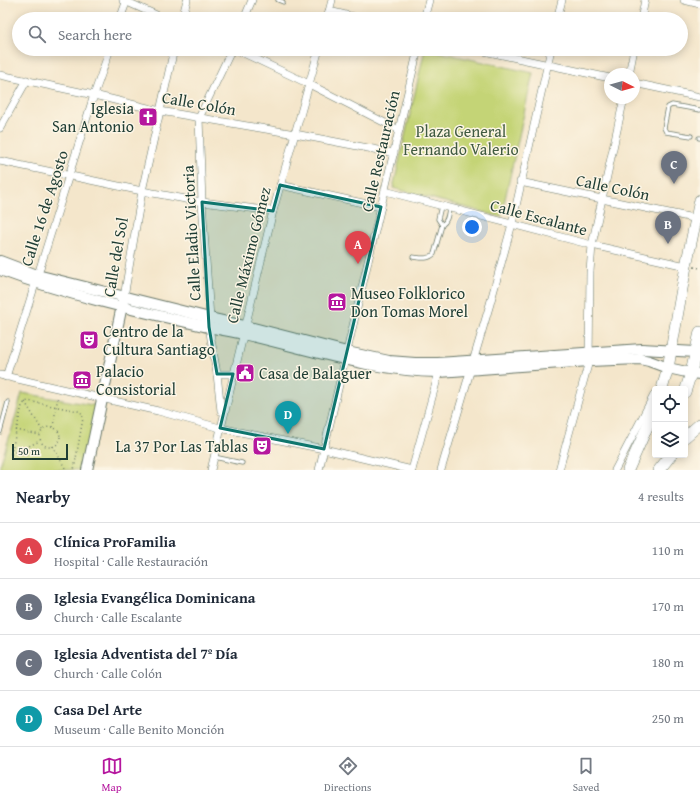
<!DOCTYPE html>
<meta charset="utf-8">
<style>
:root{--surface:#fff;--page:#f6f6f7;--text:#1f2937;--muted:#747a83;--line:#e0e1e3;--accent:#b5179e}
body{margin:0;font-family:"Gentium Book Plus",serif;background:var(--page);color:var(--text)}
.controls{position:absolute;right:12px;bottom:12px;display:grid;overflow:hidden;border-radius:4px;box-shadow:0 2px 10px #0003}
.controls button{width:36px;height:36px;display:grid;place-items:center;padding:0;border:0;border-bottom:1px solid var(--line);background:var(--surface);color:var(--text);font:20px sans-serif}
.compass{position:absolute;left:604px;top:68px;width:36px;height:36px;border-radius:50%;background:var(--surface);box-shadow:0 2px 10px #0003;rotate:95deg}
.scale{position:absolute;left:12px;bottom:10px;width:56px;box-sizing:border-box;padding-left:4px;border:2px solid #1f3d34;border-top:0;font-size:11px;line-height:14px;white-space:nowrap;color:#1f3d34;-webkit-text-stroke:3px #fcf5e5;paint-order:stroke}
.you{position:absolute;left:472px;top:227px;width:14px;height:14px;margin:-10px;border:3px solid #fff;border-radius:50%;background:#1a73e8;box-shadow:0 0 0 6px #1a73e833}
.badge{display:grid;place-items:center;width:26px;height:26px;border-radius:50%;background:var(--accent);color:#fff;font-size:13px;font-weight:700}
.pin{position:absolute;translate:-50% -33px;filter:drop-shadow(0 1px 2px #0008)}
.pin::after{content:'';position:absolute;top:21px;width:14px;height:12px;background:inherit;clip-path:polygon(0 0,100% 0,50% 100%)}
.list{margin:0;padding:0;list-style:none}
h2{display:flex;justify-content:space-between;align-items:center;height:52px;margin:0;padding:0 16px;font-size:17px}
h2 small{font-size:13px;font-weight:400;color:var(--muted)}
.list li{display:grid;grid-template-columns:26px 1fr auto;gap:12px;align-items:center;box-sizing:border-box;height:56px;padding:0 16px;border-top:1px solid var(--line)}
.list b{display:block;font-size:15px;white-space:nowrap}
.list p{margin:0;font-size:13px;white-space:nowrap;color:var(--muted)}
.list em{font-size:13px;font-style:normal;color:var(--muted)}
.icon{flex:none;width:22px;height:22px;fill:none;stroke:currentColor;stroke-width:2;stroke-linecap:round;stroke-linejoin:round}
.map{position:relative;flex:none;width:700px;height:470px;overflow:hidden}
.search{position:absolute;background:var(--surface);box-shadow:0 2px 10px #0003;left:12px;right:12px;top:12px;height:44px;display:flex;align-items:center;gap:10px;box-sizing:border-box;padding:0 14px;border-radius:22px;color:var(--muted);font-size:15px}
.sheet{height:276px;background:var(--surface)}
nav{display:flex;justify-content:space-around;align-items:center;box-sizing:border-box;height:56px;border-top:1px solid var(--line);background:var(--surface);font-size:11px;color:var(--muted)}
nav a{display:grid;justify-items:center;gap:2px}
nav .on{color:var(--accent)}
.map>svg:first-child{display:block}
.green{fill:#c4d476;stroke:#728855}
.lines{fill:none;stroke-linecap:round;stroke-linejoin:round}
.lane-casing{stroke:#6a7869;stroke-width:5}
.street-casing{stroke:#6a7869;stroke-width:8}
.secondary-casing{stroke:#6a7869;stroke-width:12}
.primary-casing{stroke:#6a7869;stroke-width:12}
.path{stroke:#6a7869;stroke-width:1.5;stroke-dasharray:1 3;stroke-linecap:butt}
.lane{stroke:#fff;stroke-width:3.5}
.street{stroke:#fff;stroke-width:7}
.secondary{stroke:#fff;stroke-width:10}
.primary{stroke:#fff;stroke-width:11}
.marked{fill:#0f766e;fill-opacity:0.2;stroke:#0f766e;stroke-width:3;stroke-linejoin:round}
.labels{text-anchor:middle;stroke-width:3;stroke-linejoin:round;paint-order:stroke}
.street-label{font-size:16px;fill:#1f3d34;stroke:#fcf5e5}
.poi-label{font-size:16px;fill:#1f3d34;stroke:#fcf5e5;text-anchor:start}
.park-label{font-size:16px;fill:#405b41;stroke:#fcf5e5}
</style>
<div class="map">
<svg width="700" height="470" viewBox="0 0 700 470">
<rect width="100%" height="100%" fill="#fcf5e5"/>
<filter id="ink" filterUnits="userSpaceOnUse"><feTurbulence type="fractalNoise" baseFrequency=".025" numOctaves="2"/><feDisplacementMap in="SourceGraphic" scale="8" xChannelSelector="R" yChannelSelector="G"/><feConvolveMatrix kernelMatrix="1 2 1 2 8 2 1 2 1" color-interpolation-filters="sRGB"/></filter>
<filter id="wash" filterUnits="userSpaceOnUse"><feTurbulence type="fractalNoise" baseFrequency=".012" numOctaves="4" result="noise"/><feDisplacementMap in="SourceGraphic" scale="16" xChannelSelector="R" yChannelSelector="G"/><feGaussianBlur stdDeviation="0.9" result="paint"/><feColorMatrix in="noise" values="0 0 0 0 0 0 0 0 0 0 0 0 0 0 0 0 0 1.4 0 .05"/><feComposite in="paint" operator="in"/></filter>
<g filter="url(#wash)">
<rect width="100%" height="100%" fill="#f4e6cb"/>
<g class="green">
<polygon points="425,49 533,73 501,217 393,188"/>
<polygon points="22,393 98,406 85,470 0,470 0,465 12,429"/>
</g>
</g>
<g filter="url(#ink)">
<g class="lines">
<defs>
<g id="lane">
<polyline points="278,0 283,2"/>
<polyline points="691,136 666,132 664,128 668,107 672,105 700,110"/>
<polyline points="699,138 700,138"/>
<polyline points="441,206 438,219 442,225"/>
<path d="M413 257C421 258 428 260 434 254L442 225C448 221 448 214 449 208"/>
<polyline points="0,432 8,402"/>
<polyline points="214,457 242,463"/>
</g>
<g id="street">
<polyline points="123,0 165,19"/>
<polyline points="684,0 700,4"/>
<polyline points="329,11 362,19"/>
<polyline points="120,19 127,0"/>
<polyline points="182,19 187,0"/>
<polyline points="244,19 252,0"/>
<polyline points="327,19 332,0"/>
<polyline points="424,19 429,0"/>
<polyline points="557,19 562,0"/>
<polyline points="641,19 645,0"/>
<polyline points="235,49 309,84 399,130"/>
<polyline points="474,49 610,78"/>
<polyline points="629,74 634,49"/>
<polyline points="0,75 94,95 160,111 295,134 394,153"/>
<polyline points="634,83 700,97"/>
<polyline points="0,128 27,80"/>
<polyline points="0,161 142,191 202,202 273,211"/>
<polyline points="520,182 698,219"/>
<polyline points="280,185 381,207"/>
<polyline points="385,191 592,245 686,266"/>
<polyline points="124,297 142,191 174,49"/>
<polyline points="217,374 233,374"/>
<polyline points="0,375 158,411 220,428 324,449 412,470"/>
<polyline points="6,377 94,95 110,49"/>
<polyline points="221,411 217,374 209,327 210,318 202,202 199,118 232,49"/>
<polyline points="211,470 273,211 319,49"/>
<polyline points="319,470 418,49"/>
<polyline points="412,470 439,372 439,367"/>
<polyline points="441,470 490,304 512,224 551,49"/>
<polyline points="559,470 589,361 590,272 592,245 624,98"/>
<polyline points="615,470 655,393"/>
</g>
<g id="secondary">
<polyline points="0,261 37,275 210,318 245,326 347,352 389,361 415,363 438,363 642,349 696,352 700,351"/>
<path d="M0 270C67 295 138 311 208 327 220 330 232 331 243 334 309 349 371 371 439 372L589 361 640 359 649 361 668 368 691 373 700 374"/>
<polyline points="87,470 123,301"/>
</g>
<g id="primary">
<polyline points="662,389 668,368 686,266 700,200"/>
<polyline points="685,392 691,373 700,332"/>
<polyline points="685,437 700,424"/>
<polyline points="628,470 655,409"/>
<polyline points="659,470 671,455"/>
</g>
</defs>
<use href="#lane" class="lane-casing"/>
<use href="#street" class="street-casing"/>
<use href="#secondary" class="secondary-casing"/>
<use href="#primary" class="primary-casing"/>
<g class="path">
<polyline points="694,267 700,268"/>
<polyline points="25,402 42,430"/>
<polyline points="53,427 58,396"/>
<circle cx="50" cy="437" r="10"/>
<polyline points="16,430 40,435"/>
<polyline points="53,446 66,470"/>
<polyline points="11,454 22,406 25,402 28,401 78,411 81,412 83,418 74,470"/>
<polyline points="11,454 40,441"/>
</g>
<use href="#lane" class="lane"/>
<use href="#street" class="street"/>
<use href="#secondary" class="secondary"/>
<use href="#primary" class="primary"/>
</g>
</g>
<path class="marked" d="M280 185 381 207 324 449 220 428 233 374H217L209 327 202 202 273 211Z"/>
<defs>
<symbol id="church-square" viewBox="-11 -11 22 22"><rect x="-9" y="-9" width="18" height="18" rx="4" fill="#b5179e" stroke="#fcf5e5"/><path d="M-1.2-6h2.4v3.5h3.3v2.4h-3.3V6h-2.4V-.1h-3.3v-2.4h3.3Z" fill="#fff"/></symbol>
<symbol id="museum-square" viewBox="-11 -11 22 22"><rect x="-9" y="-9" width="18" height="18" rx="4" fill="#b5179e" stroke="#fcf5e5"/><path d="M0-6L6-3V-2H-6V-3ZM-5-1h2V3h-2ZM-1-1h2V3h-2ZM3-1h2V3H3ZM-6 4H6V6H-6Z" fill="#fff"/></symbol>
<symbol id="theatre-square" viewBox="-11 -11 22 22"><rect x="-9" y="-9" width="18" height="18" rx="4" fill="#b5179e" stroke="#fcf5e5"/><path d="M-5-5.5Q0-4 5-5.5V0Q5 5 0 6Q-5 5-5 0ZM-3.3-2.5H-1v1.5H-3.3ZM1-2.5H3.3v1.5H1ZM-2.8 1Q0 5.5 2.8 1Z" fill="#fff"/></symbol>
<symbol id="civic-square" viewBox="-11 -11 22 22"><rect x="-9" y="-9" width="18" height="18" rx="4" fill="#b5179e" stroke="#fcf5e5"/><path d="M-.6-6.5H3V-4.5H.6V-3L4-1V1h2V6H-6V1h2V-1L-.6-3ZM-1.2 2.5V6h2.4V2.5Z" fill="#fff"/></symbol>
</defs>
<g fill-rule="evenodd">
<use href="#church-square" x="137" y="106" width="22" height="22"/>
<use href="#museum-square" x="326" y="291" width="22" height="22"/>
<use href="#theatre-square" x="78" y="329" width="22" height="22"/>
<use href="#civic-square" x="234" y="362" width="22" height="22"/>
<use href="#museum-square" x="71" y="369" width="22" height="22"/>
<use href="#theatre-square" x="251" y="435" width="22" height="22"/>
</g>
<g class="labels">
<g class="street-label">
<text transform="translate(199 103) rotate(10)" y="6">Calle Colón</text>
<text transform="translate(380 151) rotate(-77)" y="6">Calle Restauración</text>
<text transform="translate(613 187) rotate(12)" y="6">Calle Colón</text>
<text transform="translate(44 208) rotate(-72)" y="6">Calle 16 de Agosto</text>
<text transform="translate(539 217) rotate(15)" y="6">Calle Escalante</text>
<text transform="translate(191 233) rotate(-93)" y="6">Calle Eladio Victoria</text>
<text transform="translate(248 255) rotate(-76)" y="6">Calle Máximo Gómez</text>
<text transform="translate(115 257) rotate(-80)" y="6">Calle del Sol</text>
</g>
<g class="poi-label">
<text x="134" y="114" text-anchor="end">Iglesia<tspan x="134" dy="18">San Antonio</tspan></text>
<text x="351" y="299">Museo Folklorico<tspan x="351" dy="18">Don Tomas Morel</tspan></text>
<text x="103" y="337">Centro de la<tspan x="103" dy="18">Cultura Santiago</tspan></text>
<text x="96" y="377">Palacio<tspan x="96" dy="18">Consistorial</tspan></text>
<text x="259" y="379">Casa de Balaguer</text>
<text x="248" y="452" text-anchor="end">La 37 Por Las Tablas</text>
</g>
<g class="park-label">
<text x="461" y="137">Plaza General<tspan x="461" dy="18">Fernando Valerio</tspan></text>
</g>
</g>
</svg>
<div class="controls">
<button><svg class="icon" aria-label="locate" viewBox="0 0 24 24"><circle cx="12" cy="12" r="6"/><path d="M12 2v4M12 18v4M2 12h4M18 12h4"/></svg></button>
<button><svg class="icon" aria-label="layers" viewBox="0 0 24 24"><path d="M12 4l9 5-9 5-9-5zM3 14l9 5 9-5"/></svg></button>
</div>
<svg class="compass" viewBox="-18 -18 36 36"><path d="M0-13l5 13h-10z" fill="#e53935"/><path d="M0 13l5-13h-10z" fill="#747a83"/></svg>
<div class="scale">50 m</div>
<div class="you"></div>
<div class="pin badge" style="left:358px;top:264px;background:#e0444e">A</div>
<div class="pin badge" style="left:668px;top:244px;background:#6b7280">B</div>
<div class="pin badge" style="left:674px;top:184px;background:#6b7280">C</div>
<div class="pin badge" style="left:288px;top:434px;background:#0f9aa8">D</div>
<div class="search"><svg class="icon" aria-label="search" viewBox="0 0 24 24"><circle cx="10" cy="10" r="6"/><path d="M15 15l6 6"/></svg>Search here</div>
</div>
<section class="sheet">
<h2>Nearby<small>4 results</small></h2>
<ul class="list">
<li><span class="badge" style="background:#e0444e">A</span><div><b>Clínica ProFamilia</b><p>Hospital · Calle Restauración</p></div><em>110 m</em></li>
<li><span class="badge" style="background:#6b7280">B</span><div><b>Iglesia Evangélica Dominicana</b><p>Church · Calle Escalante</p></div><em>170 m</em></li>
<li><span class="badge" style="background:#6b7280">C</span><div><b>Iglesia Adventista del 7º Día</b><p>Church · Calle Colón</p></div><em>180 m</em></li>
<li><span class="badge" style="background:#0f9aa8">D</span><div><b>Casa Del Arte</b><p>Museum · Calle Benito Monción</p></div><em>250 m</em></li>
</ul>
</section>
<nav>
<a class="on"><svg class="icon" aria-label="map" viewBox="0 0 24 24"><path d="M3 6l6-2 6 2 6-2v14l-6 2-6-2-6 2zM9 4v14M15 6v14"/></svg>Map</a>
<a><svg class="icon" aria-label="directions" viewBox="0 0 24 24"><path d="M12 3l9 9-9 9-9-9zM9 14v-3h6M13 9l2 2-2 2"/></svg>Directions</a>
<a><svg class="icon" aria-label="saved" viewBox="0 0 24 24"><path d="M7 4h10v16l-5-4-5 4z"/></svg>Saved</a>
</nav>
